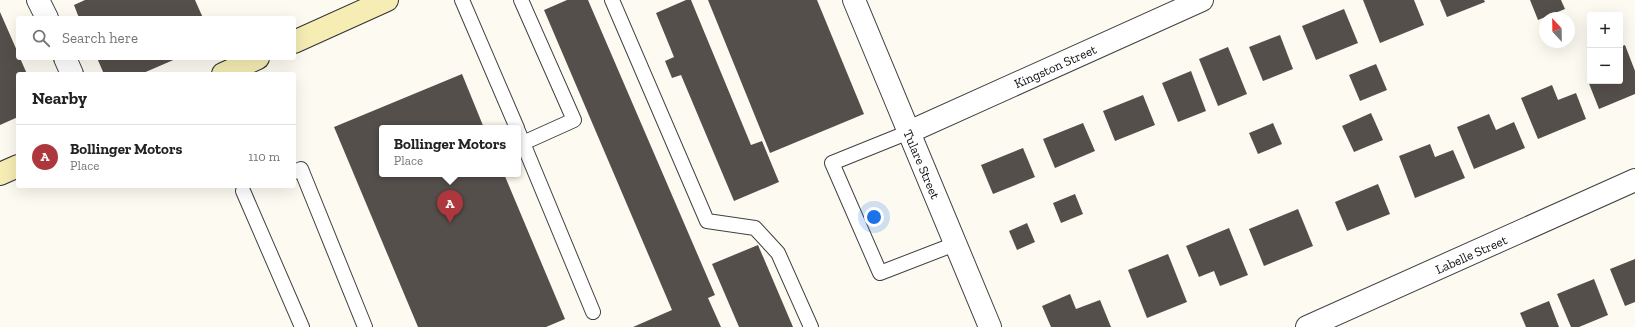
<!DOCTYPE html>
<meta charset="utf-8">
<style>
:root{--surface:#fff;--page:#f6f6f6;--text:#222;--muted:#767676;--line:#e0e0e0;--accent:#ad373d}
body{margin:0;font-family:"Zilla Slab",serif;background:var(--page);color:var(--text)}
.controls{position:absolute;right:12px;top:12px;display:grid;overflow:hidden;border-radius:4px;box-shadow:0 4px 16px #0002}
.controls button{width:36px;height:36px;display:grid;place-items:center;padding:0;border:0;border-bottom:1px solid var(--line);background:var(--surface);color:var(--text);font:20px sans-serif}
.compass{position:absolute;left:1539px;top:12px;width:36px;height:36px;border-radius:50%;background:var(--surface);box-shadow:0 4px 16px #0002;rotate:338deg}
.you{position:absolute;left:874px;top:217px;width:14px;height:14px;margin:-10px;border:3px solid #fff;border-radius:50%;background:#1a73e8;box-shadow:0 0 0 6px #1a73e833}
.badge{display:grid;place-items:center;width:26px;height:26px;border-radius:50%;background:var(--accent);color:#fff;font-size:13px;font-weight:700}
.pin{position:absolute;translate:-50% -33px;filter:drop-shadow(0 1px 2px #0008)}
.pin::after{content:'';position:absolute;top:21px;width:14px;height:12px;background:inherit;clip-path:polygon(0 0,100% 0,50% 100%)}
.popup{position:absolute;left:379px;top:125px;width:142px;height:52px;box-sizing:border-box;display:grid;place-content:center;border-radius:4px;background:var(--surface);filter:drop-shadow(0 1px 3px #0005);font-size:13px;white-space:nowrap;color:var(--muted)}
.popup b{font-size:15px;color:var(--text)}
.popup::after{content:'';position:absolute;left:50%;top:100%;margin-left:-8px;border:8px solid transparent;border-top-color:var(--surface)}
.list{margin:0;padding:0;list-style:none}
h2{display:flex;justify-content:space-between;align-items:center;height:52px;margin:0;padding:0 16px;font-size:17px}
h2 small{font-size:13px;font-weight:400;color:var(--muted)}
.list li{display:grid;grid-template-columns:26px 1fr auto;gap:12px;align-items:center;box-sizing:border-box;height:64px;padding:0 16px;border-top:1px solid var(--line)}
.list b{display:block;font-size:15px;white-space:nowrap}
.list p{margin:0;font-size:13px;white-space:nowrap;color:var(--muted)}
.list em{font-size:13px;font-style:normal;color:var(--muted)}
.icon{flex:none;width:22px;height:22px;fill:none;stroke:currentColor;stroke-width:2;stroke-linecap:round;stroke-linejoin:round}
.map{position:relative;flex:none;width:1635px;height:327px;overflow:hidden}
.search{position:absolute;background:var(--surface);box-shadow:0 4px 16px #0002;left:16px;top:16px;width:280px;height:44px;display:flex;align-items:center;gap:10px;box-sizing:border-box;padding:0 14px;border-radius:4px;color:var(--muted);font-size:15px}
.panel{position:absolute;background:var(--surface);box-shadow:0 4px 16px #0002;left:16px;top:72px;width:280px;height:116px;border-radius:4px}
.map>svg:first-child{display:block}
.building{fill:#554f4c}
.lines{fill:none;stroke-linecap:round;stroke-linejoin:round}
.lane-casing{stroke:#414141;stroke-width:16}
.street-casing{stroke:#414141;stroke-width:24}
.secondary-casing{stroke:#303030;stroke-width:24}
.lane{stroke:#fff;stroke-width:14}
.street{stroke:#fff;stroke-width:22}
.secondary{stroke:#f5edb4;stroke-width:22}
.labels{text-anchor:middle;stroke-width:4;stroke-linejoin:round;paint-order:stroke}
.street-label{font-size:13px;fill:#0e0e0e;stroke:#fff}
</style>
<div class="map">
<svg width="1635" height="327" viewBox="0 0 1635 327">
<rect width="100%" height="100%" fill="#fdfbf1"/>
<g class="building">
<polygon points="85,0 195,0 203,18 79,18 74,5"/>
<polygon points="567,0 588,0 715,295 708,298 721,327 633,327 672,310 544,10"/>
<polygon points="686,0 691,0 751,145 762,141 779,182 734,201 681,75 672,78 665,61 674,57 656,13"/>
<polygon points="708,0 817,0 864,114 770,153"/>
<polygon points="1363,0 1414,0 1424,25 1380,43"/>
<polygon points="1440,0 1484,0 1485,2 1447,17"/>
<polygon points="1530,0 1561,0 1565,9 1538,20"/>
<polygon points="1344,9 1358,43 1316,60 1302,26"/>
<polygon points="0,12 18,53 18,58 20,58 27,74 18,74 18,117 0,125"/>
<polygon points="1280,35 1293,69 1263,81 1249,47"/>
<polygon points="1625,45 1635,71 1635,94 1599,109 1588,81 1620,81 1620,47"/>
<polygon points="1228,47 1247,94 1218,106 1199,59"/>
<polygon points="97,58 178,58 141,74 104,74"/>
<polygon points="1376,64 1387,90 1360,101 1349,75"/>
<polygon points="1191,71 1206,111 1178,122 1162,83"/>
<polygon points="462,74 484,128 382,128 382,174 504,174 565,319 546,327 418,327 334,127"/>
<polygon points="1552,85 1558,100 1576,93 1586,119 1538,139 1521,98"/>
<polygon points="1143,95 1155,125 1115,141 1103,111"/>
<polygon points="1371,113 1383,140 1354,152 1342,126"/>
<polygon points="1489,114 1496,130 1514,122 1525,148 1474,169 1457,127"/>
<polygon points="1083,123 1095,151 1055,168 1043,139"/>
<polygon points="1273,123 1282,144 1258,154 1249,133"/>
<polygon points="1430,144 1435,157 1453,150 1465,178 1415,198 1399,156"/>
<polygon points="1023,148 1035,177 993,194 981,165"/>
<polygon points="1378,184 1390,214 1347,231 1335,202"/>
<polygon points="1075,194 1083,214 1061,223 1053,203"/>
<polygon points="1298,209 1313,246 1264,266 1249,229"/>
<polygon points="1027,223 1035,242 1017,250 1009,231"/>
<polygon points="1229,228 1248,275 1220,286 1214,271 1199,277 1186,246"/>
<polygon points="758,245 793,327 739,327 712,264"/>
<polygon points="1168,254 1187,302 1147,318 1128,270"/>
<polygon points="1635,259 1635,302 1625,306 1610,269"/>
<polygon points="1594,279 1608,315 1579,327 1571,327 1557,294"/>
<polygon points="1070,294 1076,309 1100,300 1111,327 1051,327 1042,306"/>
<polygon points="1549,301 1559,327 1526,327 1520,313"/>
</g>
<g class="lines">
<defs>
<g id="lane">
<polyline points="462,0 517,128"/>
<polyline points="521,0 574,120 523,143"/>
<polyline points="612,0 707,221 755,228 778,253 811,327"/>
<polyline points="518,131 593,312"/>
<polyline points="909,132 832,163 880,273 955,244"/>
<polyline points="294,172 301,169 365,327"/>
<polyline points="243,191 302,327"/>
</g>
<g id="street">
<polyline points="38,0 47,18"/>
<polyline points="854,0 990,327"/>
<polyline points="65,58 72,74"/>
<polyline points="909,132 1202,0"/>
<polyline points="1307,327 1635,180"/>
</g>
<g id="secondary">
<polyline points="294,42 387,0"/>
<polyline points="223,74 258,58"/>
<polyline points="0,174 18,166"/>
</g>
</defs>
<use href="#lane" class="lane-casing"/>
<use href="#street" class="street-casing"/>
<use href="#secondary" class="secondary-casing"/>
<use href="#lane" class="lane"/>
<use href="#street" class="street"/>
<use href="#secondary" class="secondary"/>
</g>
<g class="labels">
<g class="street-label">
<text transform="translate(1055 66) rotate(-24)" y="5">Kingston Street</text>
<text transform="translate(922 164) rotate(67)" y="5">Tulare Street</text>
<text transform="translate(1471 254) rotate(-24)" y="5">Labelle Street</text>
</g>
</g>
</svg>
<div class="controls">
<button>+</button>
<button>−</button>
</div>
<svg class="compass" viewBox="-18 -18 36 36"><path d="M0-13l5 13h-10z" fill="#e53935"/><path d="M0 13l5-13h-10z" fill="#767676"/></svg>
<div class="you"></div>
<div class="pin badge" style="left:450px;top:223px">A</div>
<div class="popup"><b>Bollinger Motors</b>Place</div>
<div class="search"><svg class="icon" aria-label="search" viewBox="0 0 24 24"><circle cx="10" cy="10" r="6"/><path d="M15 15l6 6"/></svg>Search here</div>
<section class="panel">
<h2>Nearby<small></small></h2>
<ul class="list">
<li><span class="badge">A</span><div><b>Bollinger Motors</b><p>Place</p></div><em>110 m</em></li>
</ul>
</section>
</div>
